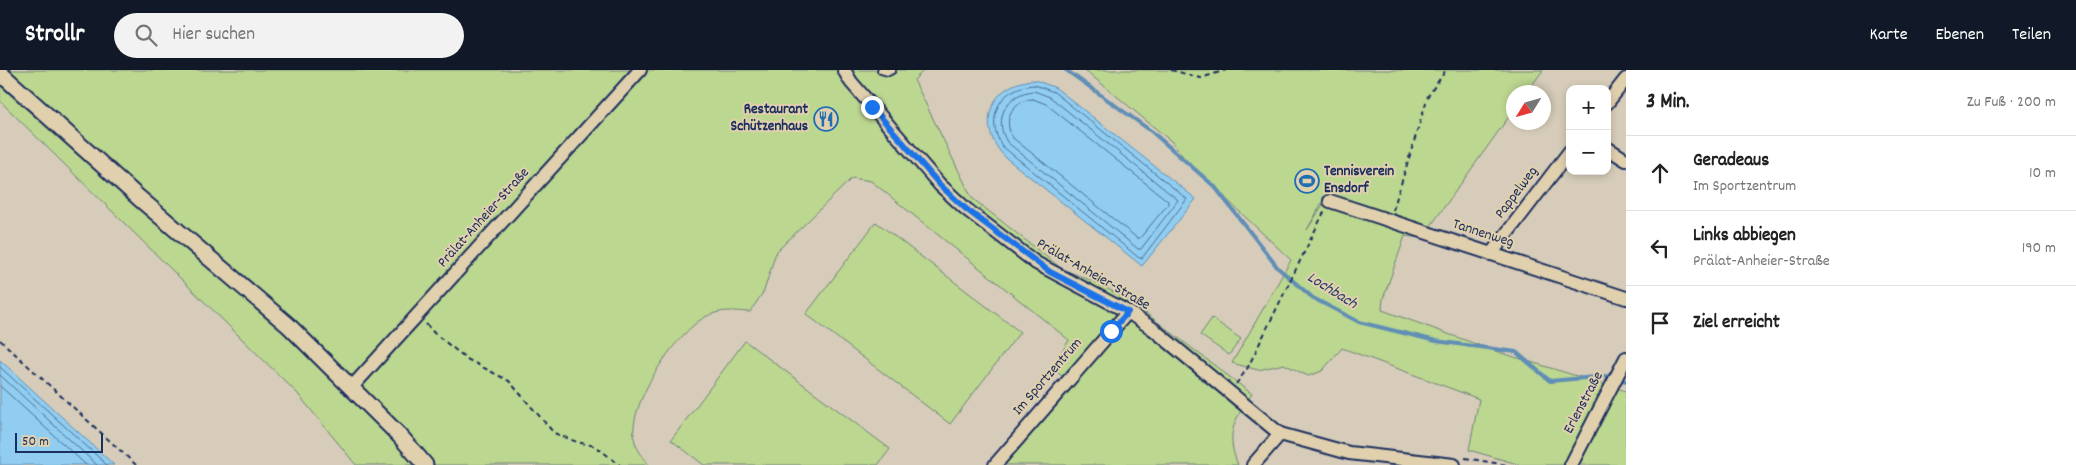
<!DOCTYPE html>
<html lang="de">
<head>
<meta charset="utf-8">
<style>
  :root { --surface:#fff; --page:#f2f2f2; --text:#222; --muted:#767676; --line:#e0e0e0; --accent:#111827 }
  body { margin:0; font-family:Dekko,sans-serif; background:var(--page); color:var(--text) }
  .controls { position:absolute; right:15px; top:15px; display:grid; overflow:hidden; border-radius:10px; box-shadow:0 2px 8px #0003 }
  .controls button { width:45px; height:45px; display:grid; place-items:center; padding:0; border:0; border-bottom:1px solid var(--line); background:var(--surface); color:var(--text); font:25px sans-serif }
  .compass { position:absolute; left:1506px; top:15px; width:45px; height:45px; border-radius:50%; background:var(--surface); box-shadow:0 2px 8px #0003; rotate:233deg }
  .scale { position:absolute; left:15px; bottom:12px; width:88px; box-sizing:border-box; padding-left:5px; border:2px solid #1b2f5e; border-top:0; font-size:14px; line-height:18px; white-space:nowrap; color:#1b2f5e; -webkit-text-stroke:4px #e1d0ad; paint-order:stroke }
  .stop { position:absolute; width:15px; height:15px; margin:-11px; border:4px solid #1a73e8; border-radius:50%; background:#fff }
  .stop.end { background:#1a73e8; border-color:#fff; box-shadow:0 1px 5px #0008 }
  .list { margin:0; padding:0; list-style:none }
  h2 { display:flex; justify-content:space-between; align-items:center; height:65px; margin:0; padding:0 20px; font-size:21px }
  h2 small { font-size:16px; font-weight:400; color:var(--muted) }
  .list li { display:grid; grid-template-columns:32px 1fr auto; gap:15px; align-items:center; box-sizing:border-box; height:75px; padding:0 20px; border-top:1px solid var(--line) }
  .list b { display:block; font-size:19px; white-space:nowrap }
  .list p { margin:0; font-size:16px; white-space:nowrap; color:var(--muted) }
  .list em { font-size:16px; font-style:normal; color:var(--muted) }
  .icon { flex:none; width:28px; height:28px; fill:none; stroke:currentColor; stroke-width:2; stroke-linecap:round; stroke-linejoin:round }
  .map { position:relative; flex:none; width:1626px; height:395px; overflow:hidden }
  header { display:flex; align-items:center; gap:30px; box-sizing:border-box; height:70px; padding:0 25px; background:var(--accent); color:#fff }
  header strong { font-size:24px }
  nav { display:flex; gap:28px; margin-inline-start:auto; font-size:18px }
  .search { width:350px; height:45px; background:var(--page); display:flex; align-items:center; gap:12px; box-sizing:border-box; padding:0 18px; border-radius:28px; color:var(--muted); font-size:19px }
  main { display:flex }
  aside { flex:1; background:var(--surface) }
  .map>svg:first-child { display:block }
  .green { fill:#bcd78f; stroke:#6c8376; fill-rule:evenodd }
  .water { fill:#90cdf0; stroke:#618eb6 }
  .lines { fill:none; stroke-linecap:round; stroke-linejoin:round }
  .shore { stroke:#4a6e98; stroke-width:1 }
  .stream { stroke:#618eb6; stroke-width:4 }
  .service-casing { stroke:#1b2f5e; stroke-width:10 }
  .minor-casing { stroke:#1b2f5e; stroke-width:16 }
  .tertiary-casing { stroke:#1b2f5e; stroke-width:19 }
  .path { stroke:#1b2f5e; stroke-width:2; stroke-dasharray:5 4; stroke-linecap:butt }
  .service { stroke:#e1d0ad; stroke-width:6 }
  .minor { stroke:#e1d0ad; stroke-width:12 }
  .tertiary { stroke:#e1d0ad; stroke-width:15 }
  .route { stroke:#1a73e8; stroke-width:6 }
  .labels { text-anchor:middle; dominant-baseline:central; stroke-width:4; stroke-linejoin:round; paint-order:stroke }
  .poi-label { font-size:15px; font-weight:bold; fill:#1b2f5e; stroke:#e1d0ad; text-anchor:end }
  .street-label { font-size:15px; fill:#1b2f5e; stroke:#e1d0ad }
  .water-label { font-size:16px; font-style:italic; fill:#273f6d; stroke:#e1d0ad }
</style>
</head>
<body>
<header>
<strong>Strollr</strong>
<div class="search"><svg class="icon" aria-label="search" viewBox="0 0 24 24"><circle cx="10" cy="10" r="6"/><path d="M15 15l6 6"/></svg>Hier suchen</div>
<nav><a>Karte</a><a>Ebenen</a><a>Teilen</a></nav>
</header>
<main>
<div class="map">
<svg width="1626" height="395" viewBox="0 0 1626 395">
  <rect width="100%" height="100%" fill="#d6ccb9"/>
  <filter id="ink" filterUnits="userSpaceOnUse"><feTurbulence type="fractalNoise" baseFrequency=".02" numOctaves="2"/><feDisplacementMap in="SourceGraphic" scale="10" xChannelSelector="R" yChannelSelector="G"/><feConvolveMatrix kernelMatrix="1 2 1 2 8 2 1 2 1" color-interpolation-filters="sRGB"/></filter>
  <g filter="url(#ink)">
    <!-- green -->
    <g class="green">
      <path d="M0 0H924L914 10 972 128 1062 199 1095 212 1130 231 1252 324C1234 350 1225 364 1238 395H1005L1074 316 1052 298 1069 270 871 111 852 108 776 182 764 221 750 242C734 241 720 239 705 247 675 264 625 337 635 372 637 380 645 389 649 395H356L297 323 0 31Z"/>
      <path d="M1085 0H1543L1527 22H1514L1513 41 1422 168 1405 166 1383 229 1382 240 1498 282 1626 321V395H1521L1469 380 1479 329 1342 278 1322 301 1308 306 1284 294 1258 300 1232 293 1291 190 1188 93 1172 72ZM1324 129 1396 144 1394 155 1324 133 1307 160Z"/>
      <path d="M876 152 1020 262 950 354 806 244Z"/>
      <path d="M1212 248 1241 269 1229 285 1200 265Z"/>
      <path d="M745 271 890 379 878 395H704L671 370Z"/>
    </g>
    <!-- water -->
    <g class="water">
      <path d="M1035 10 1056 18 1196 129 1142 196 1006 88C974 56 990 12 1035 10Z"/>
      <path d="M0 290 114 395H0Z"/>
    </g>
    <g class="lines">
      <!-- shore -->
      <g class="shore">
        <path d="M1035 15 1054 22 1187 129 1142 188H1139L1002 76C984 47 1000 16 1035 15Z"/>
        <path d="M1034 21 1050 27 1178 130 1141 179H1138L1007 72C993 49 1006 23 1034 21Z"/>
        <path d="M1033 29 1046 34 1168 131V134L1140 168H1137L1013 68C1002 50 1012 30 1033 29Z"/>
        <path d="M0 297 107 395"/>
        <path d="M0 305 97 395"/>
        <path d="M0 316 86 395"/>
      </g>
      <!-- stream -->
      <path class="stream" d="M1066 0 1151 61 1215 117 1278 198 1313 228 1359 252 1436 271 1516 282 1550 311 1607 306 1626 311"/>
      <!-- service casing -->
      <g class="service-casing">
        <path id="service" d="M881 0 888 2 892 0"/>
      </g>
      <!-- minor casing -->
      <g class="minor-casing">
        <g id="minor">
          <path d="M844 0 851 12 940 115 966 139 1036 193 1128 242 1153 259 1280 364 1349 383 1454 395"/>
          <path d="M1607 33 1626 9"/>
          <path d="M1607 78 1626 90"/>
          <path d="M1330 131 1626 228"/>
          <path d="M1491 184 1570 81"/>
          <path d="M351 318 640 0"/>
          <path d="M995 395 1128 242"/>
          <path d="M1253 395 1280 364"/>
          <path d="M1571 395 1626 288"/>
        </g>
      </g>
      <!-- tertiary casing -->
      <g class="tertiary-casing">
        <path id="tertiary" d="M0 3 139 128 288 255 400 366 425 395"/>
      </g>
      <!-- path -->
      <g class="path">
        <path d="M1171 0 1201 8 1226 0"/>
        <path d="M1393 140 1428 26 1446 0"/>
        <path d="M426 254 434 263 467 289 509 311 554 363 577 372 595 376 620 395"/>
        <path d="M0 270 136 395"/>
        <path d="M1236 314 1247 299 1325 140"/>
        <path d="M1465 388 1507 395"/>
      </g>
      <!-- service -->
      <use href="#service" class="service"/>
      <!-- minor -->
      <use href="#minor" class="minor"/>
      <!-- tertiary -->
      <use href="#tertiary" class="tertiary"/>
    </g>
  </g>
  <g class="lines" filter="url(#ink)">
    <!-- route -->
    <path class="route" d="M872 37 940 115 966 139 1050 202 1128 242 1111 261"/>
  </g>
  <!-- icons -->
  <defs>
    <g id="restaurant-ring" transform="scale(1.25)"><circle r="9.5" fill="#e1d0ad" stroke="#1f6fb2" stroke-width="1.5"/><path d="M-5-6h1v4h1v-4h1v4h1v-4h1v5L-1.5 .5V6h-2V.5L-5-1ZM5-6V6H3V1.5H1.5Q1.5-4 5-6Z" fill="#1f6fb2"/></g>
    <g id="stadium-ring" transform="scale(1.25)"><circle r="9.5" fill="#e1d0ad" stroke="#1f6fb2" stroke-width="1.5"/><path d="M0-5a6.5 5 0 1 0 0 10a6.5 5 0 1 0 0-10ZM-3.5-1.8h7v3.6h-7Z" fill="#1f6fb2"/></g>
  </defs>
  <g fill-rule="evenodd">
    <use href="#restaurant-ring" x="826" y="49"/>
    <use href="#stadium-ring" x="1307" y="111"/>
  </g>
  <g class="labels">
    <!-- poi labels -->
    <g class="poi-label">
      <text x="808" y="40">Restaurant<tspan x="808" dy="17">Schützenhaus</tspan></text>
      <text x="1324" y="102" text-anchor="start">Tennisverein<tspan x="1324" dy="17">Ensdorf</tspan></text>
    </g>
    <!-- street labels -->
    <g class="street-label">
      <text transform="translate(1517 123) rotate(-53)">Pappelweg</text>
      <text transform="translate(484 148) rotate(-48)">Prälat-Anheier-Straße</text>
      <text transform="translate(1483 164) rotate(18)">Tannenweg</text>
      <text transform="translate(1093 205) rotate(30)">Prälat-Anheier-Straße</text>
      <text transform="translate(1048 307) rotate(-49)">Im Sportzentrum</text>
      <text transform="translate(1584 333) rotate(-62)">Erlenstraße</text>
    </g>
    <!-- water labels -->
    <g class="water-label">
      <text transform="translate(1332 221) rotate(32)">Lochbach</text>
    </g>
  </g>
</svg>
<div class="controls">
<button>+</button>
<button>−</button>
</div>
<svg class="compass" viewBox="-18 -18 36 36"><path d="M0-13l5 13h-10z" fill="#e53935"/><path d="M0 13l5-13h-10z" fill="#767676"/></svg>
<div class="scale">50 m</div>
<div class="stop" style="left:1111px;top:261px"></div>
<div class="stop end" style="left:872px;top:37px"></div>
</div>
<aside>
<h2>3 Min.<small>Zu Fuß · 200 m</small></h2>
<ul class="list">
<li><svg class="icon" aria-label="ahead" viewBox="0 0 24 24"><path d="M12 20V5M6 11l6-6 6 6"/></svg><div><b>Geradeaus</b><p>Im Sportzentrum</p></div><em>10 m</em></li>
<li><svg class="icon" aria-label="left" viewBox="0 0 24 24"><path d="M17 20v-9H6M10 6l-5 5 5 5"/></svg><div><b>Links abbiegen</b><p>Prälat-Anheier-Straße</p></div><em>190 m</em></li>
<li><svg class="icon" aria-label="arrive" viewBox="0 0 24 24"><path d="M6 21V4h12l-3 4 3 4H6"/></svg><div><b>Ziel erreicht</b></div></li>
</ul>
</aside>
</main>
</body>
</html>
